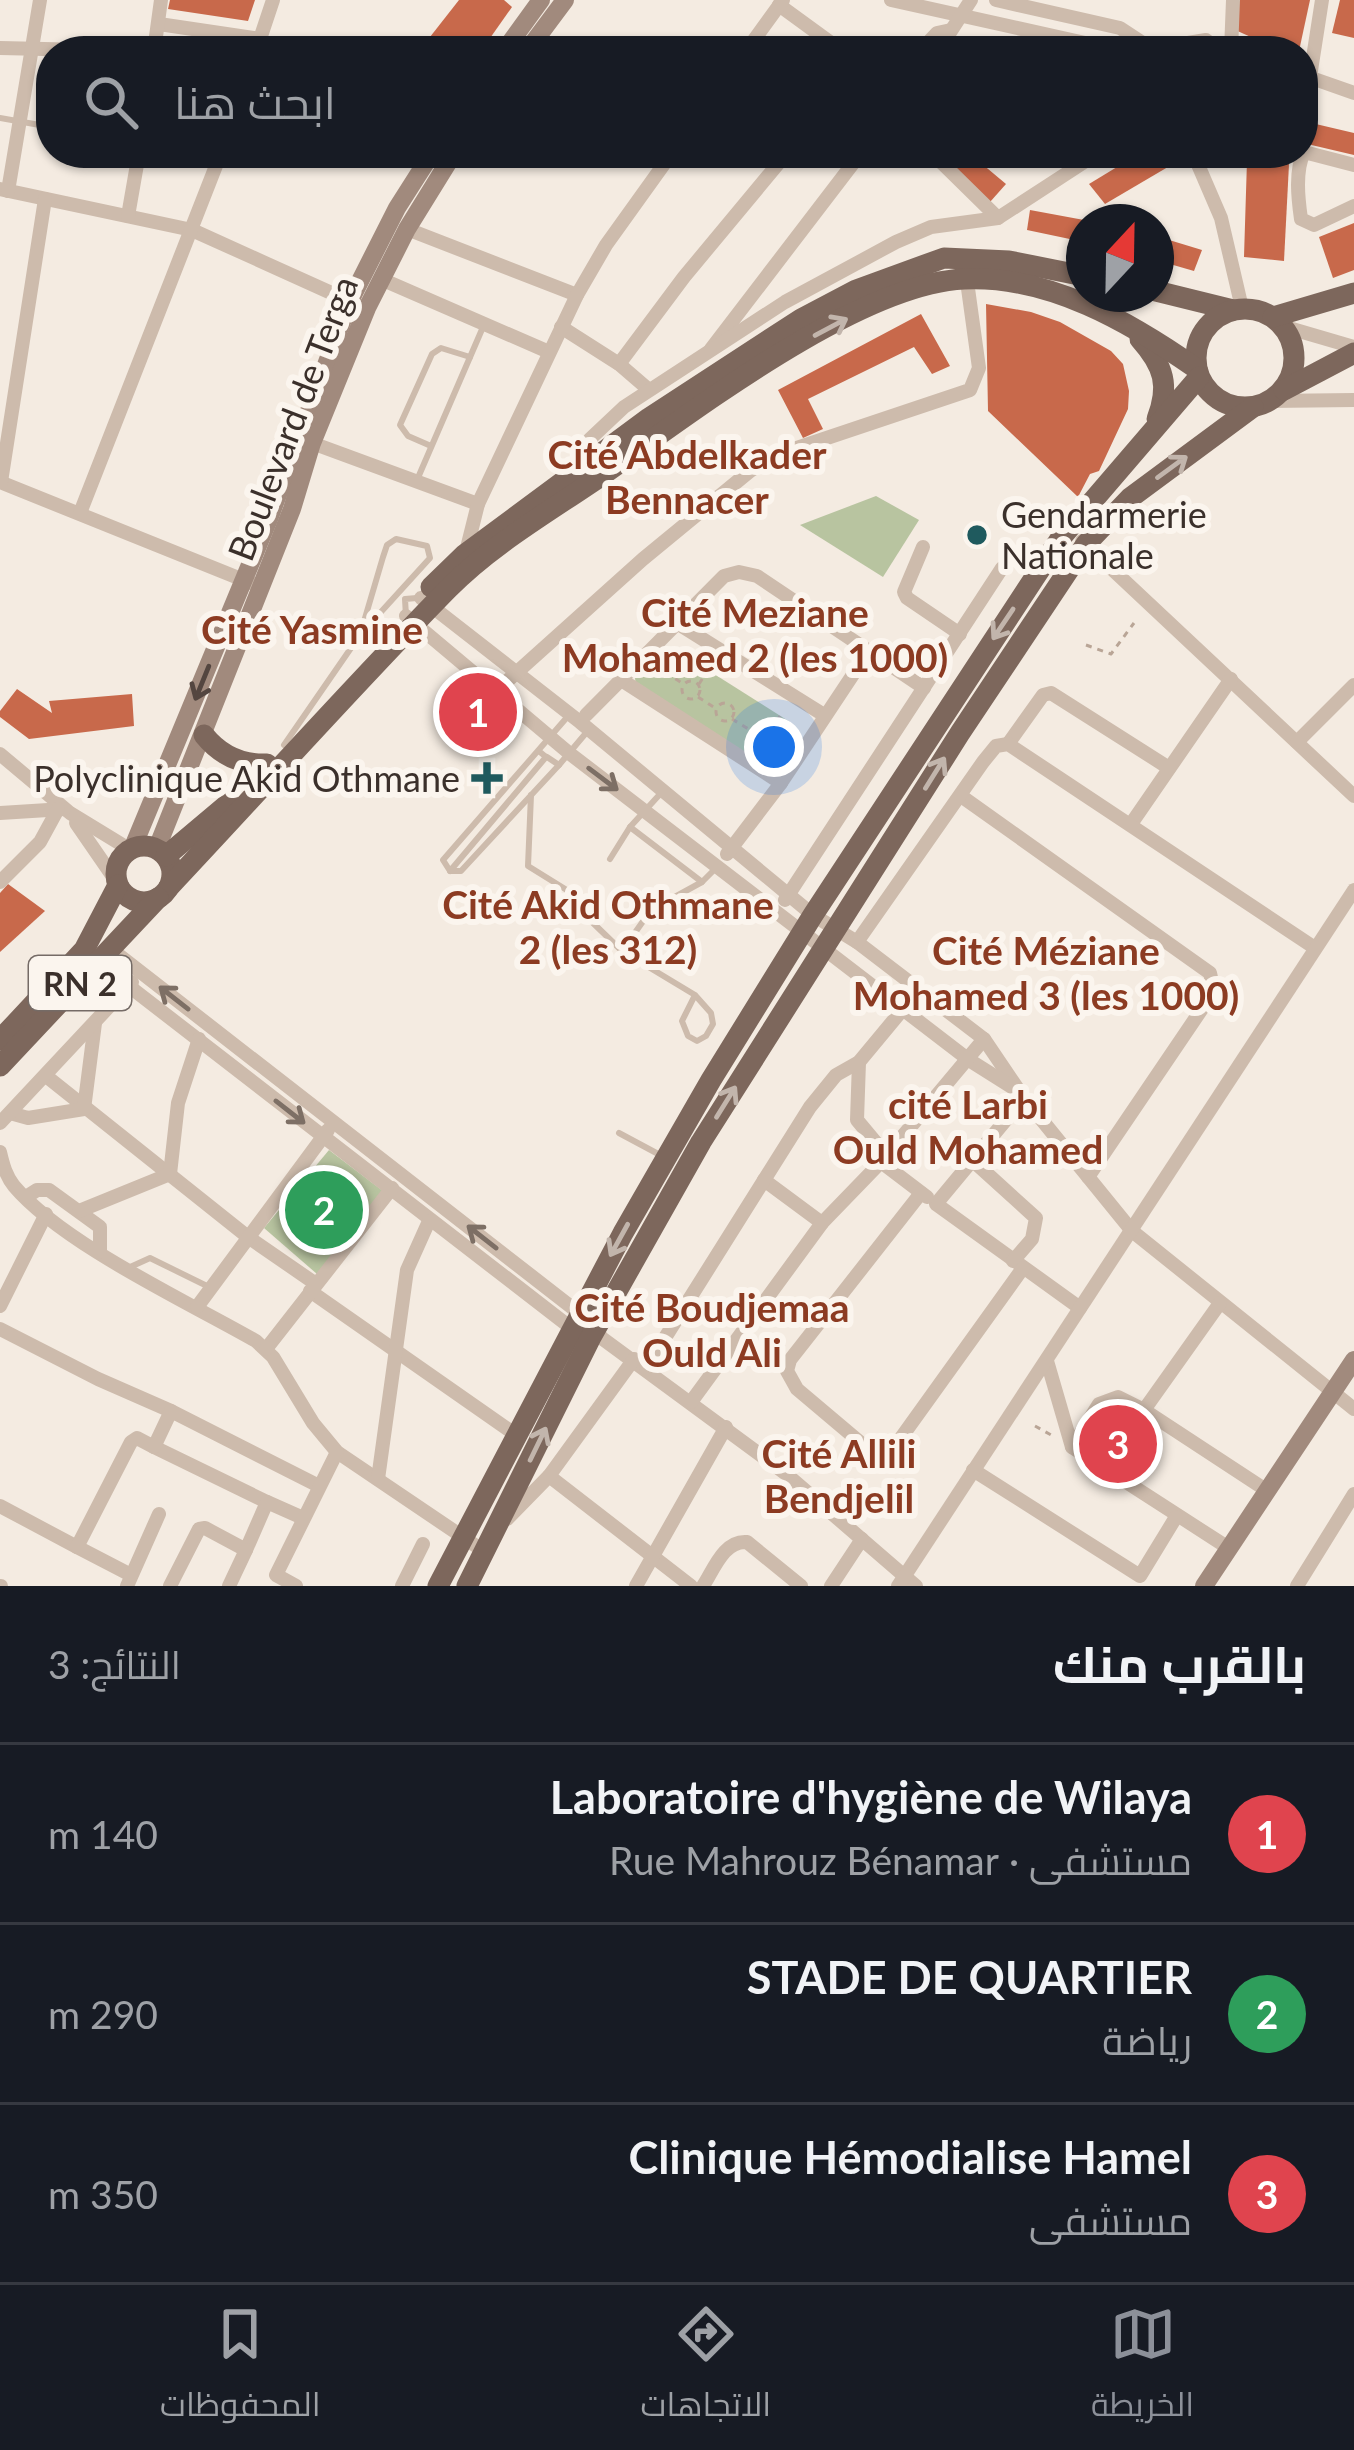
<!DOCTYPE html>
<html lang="ar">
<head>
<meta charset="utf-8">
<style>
  :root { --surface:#171b24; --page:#242831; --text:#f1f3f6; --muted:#9ea1a6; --line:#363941; --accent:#8c9099 }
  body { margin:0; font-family:Lato,Cairo,sans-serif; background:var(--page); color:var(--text); direction:rtl }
  .compass { position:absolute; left:1066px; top:204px; width:108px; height:108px; border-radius:50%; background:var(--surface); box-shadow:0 3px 9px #0004; rotate:22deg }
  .you { position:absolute; left:774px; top:747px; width:42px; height:42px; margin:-30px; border:9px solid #fff; border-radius:50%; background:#1a73e8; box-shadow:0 0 0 18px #1a73e833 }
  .badge { display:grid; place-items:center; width:78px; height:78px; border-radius:50%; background:var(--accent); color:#fff; font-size:39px; font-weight:700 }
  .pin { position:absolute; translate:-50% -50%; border:6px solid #fff; box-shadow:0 3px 12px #0006 }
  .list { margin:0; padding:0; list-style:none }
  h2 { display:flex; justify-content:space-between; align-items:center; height:156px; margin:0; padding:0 48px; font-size:51px }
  h2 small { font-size:39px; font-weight:400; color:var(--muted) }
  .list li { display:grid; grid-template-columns:78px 1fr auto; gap:36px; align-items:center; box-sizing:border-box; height:180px; padding:0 48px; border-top:3px solid var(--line) }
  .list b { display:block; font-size:45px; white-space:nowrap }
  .list p { margin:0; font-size:39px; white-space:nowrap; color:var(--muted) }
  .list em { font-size:39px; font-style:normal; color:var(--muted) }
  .icon { flex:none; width:66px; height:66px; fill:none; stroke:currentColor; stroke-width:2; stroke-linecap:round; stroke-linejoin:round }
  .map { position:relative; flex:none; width:1354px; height:1586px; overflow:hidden; direction:ltr }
  .search { position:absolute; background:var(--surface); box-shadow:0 3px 9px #0004; left:36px; right:36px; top:36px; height:132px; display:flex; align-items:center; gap:30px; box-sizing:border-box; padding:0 42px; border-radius:48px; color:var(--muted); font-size:45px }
  .sheet { height:696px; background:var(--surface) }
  nav { display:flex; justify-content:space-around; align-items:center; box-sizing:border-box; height:168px; border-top:3px solid var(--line); background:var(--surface); font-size:33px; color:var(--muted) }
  nav a { display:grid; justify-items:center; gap:6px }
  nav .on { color:var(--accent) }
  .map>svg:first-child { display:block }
  .green { fill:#b8c4a0 }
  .building { fill:#c8694b }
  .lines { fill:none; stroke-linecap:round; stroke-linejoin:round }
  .path { stroke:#b9a596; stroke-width:3; stroke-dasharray:6 6; stroke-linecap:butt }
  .lane { stroke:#cdbbac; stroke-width:6 }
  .street { stroke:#cdbbac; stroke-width:14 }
  .secondary { stroke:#a18a7d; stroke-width:18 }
  .primary { stroke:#7d675c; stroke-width:21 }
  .oneway { stroke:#c2b5ac }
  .oneway2 { stroke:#544640 }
  .oneway3 { stroke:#7d6f65 }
  .poi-dot { fill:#1f5a5e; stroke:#fbf5ee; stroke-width:4.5 }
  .labels { text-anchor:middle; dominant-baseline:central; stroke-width:12; stroke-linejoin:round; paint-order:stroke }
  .shield { fill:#fbf5ee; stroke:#756b66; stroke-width:3 }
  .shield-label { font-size:33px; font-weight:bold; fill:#3b302b }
  .street-label { font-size:36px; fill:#3b302b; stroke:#fbf5ee }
  .poi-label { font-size:36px; fill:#3b302b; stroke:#fbf5ee; text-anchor:start }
  .neighbourhood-label { font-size:39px; font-weight:bold; fill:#8c3b22; stroke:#fbf5ee }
</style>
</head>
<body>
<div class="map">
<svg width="1354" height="1586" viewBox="0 0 1354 1586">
  <rect width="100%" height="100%" fill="#f4ebe1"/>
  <!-- green -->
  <g class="green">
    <path d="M876 496 919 520 883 577 800 525Z"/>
    <path d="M664 647 673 648 790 722 797 731 776 769 767 771 636 686 635 678Z"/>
    <path d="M329 1150 383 1191 317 1274 264 1228Z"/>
  </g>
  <!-- building -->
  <g class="building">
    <path d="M170 0H255L248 21 168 9Z"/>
    <path d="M459 0H504L512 7 481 51H419Z"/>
    <path d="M1238 0H1310L1299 51H1282L1233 29Z"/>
    <path d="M1340 0H1354V38L1332 33Z"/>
    <path d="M1303 121 1354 133V155L1303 143Z"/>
    <path d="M936 153H969L1006 184 990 202Z"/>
    <path d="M1140 153H1165L1173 164 1105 204 1089 184Z"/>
    <path d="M1247 160 1289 164 1284 261 1244 257Z"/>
    <path d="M1030 210 1084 220V242L1027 230Z"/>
    <path d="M1354 223V270L1333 278 1319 237Z"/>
    <path d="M1156 236 1202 250 1194 271 1156 260Z"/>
    <path d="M986 304 1031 312 1060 322 1111 351 1123 364 1129 391 1128 409 1099 471 1090 474 1078 497 988 411Z"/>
    <path d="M921 314 950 366 932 374 914 347 808 399 823 429 803 438 778 390Z"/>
    <path d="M17 689 52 713 49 701 132 694 134 726 29 739 0 717V711Z"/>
    <path d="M8 884 45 911 0 952V893Z"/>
  </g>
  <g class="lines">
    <!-- path -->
    <g class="path">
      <path d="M1086 645 1111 654 1134 623"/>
      <path d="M655 666 682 683"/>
      <circle cx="691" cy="690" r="9"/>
      <path d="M699 684 708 670"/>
      <path d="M698 697 715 708"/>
      <circle cx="725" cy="712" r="9"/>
      <path d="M732 719 755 733"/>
      <circle cx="765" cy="737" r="9"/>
      <path d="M772 729 780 716"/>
      <path d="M1035 1426 1053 1436"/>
    </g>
    <!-- lane -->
    <g class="lane">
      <path d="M0 118 51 127"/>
      <path d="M431 446 408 436 400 425 432 354 441 348 470 357"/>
      <path d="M417 480 483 327"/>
      <path d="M396 539 427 546 430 558 360 635 383 557 387 545Z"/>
      <path d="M406 616 405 599 417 598"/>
      <path d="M284 745 360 635"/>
      <path d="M540 752 546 757 450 871 443 860 569 715"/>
      <path d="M559 765 586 733"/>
      <path d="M531 795 528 866 578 897 592 922 622 951 695 995 711 1013 713 1024 706 1036 697 1041 688 1036 682 1021 695 995"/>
      <path d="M630 827 702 882"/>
      <path d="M610 859 630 827 661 793"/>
      <path d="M450 871H461L559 765 547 757"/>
      <path d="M622 951 651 910 702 882 716 868"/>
      <path d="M619 1133 662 1156"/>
      <path d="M128 1268 150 1258 207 1286"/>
    </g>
    <!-- street -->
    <g class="street">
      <path d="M891 0 1121 51"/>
      <path d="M996 0 1120 28 1152 49 1206 40 1218 49"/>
      <path d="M779 5 842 51"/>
      <path d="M159 24 260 39"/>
      <path d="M0 48 132 51"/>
      <path d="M154 51 161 0"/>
      <path d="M256 51 273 0"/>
      <path d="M746 51 783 0"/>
      <path d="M920 51 937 33 951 30"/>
      <path d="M938 51 971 0"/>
      <path d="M963 51H976"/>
      <path d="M1231 51 1233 0"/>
      <path d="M1303 75 1354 93"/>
      <path d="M1310 77 1322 0"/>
      <path d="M927 153 942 163 998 218"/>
      <path d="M1193 153 1221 218 1242 308"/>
      <path d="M1354 165 1304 152C1295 171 1298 198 1301 219L1314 225 1354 206"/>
      <path d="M0 189 192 230 358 305"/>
      <path d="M8 191 40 0"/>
      <path d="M128 216 139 153"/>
      <path d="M407 229 577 295"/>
      <path d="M381 279 549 352"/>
      <path d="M1282 326 1354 347"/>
      <path d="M561 327 619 364 648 389"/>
      <path d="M711 349 861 153"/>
      <path d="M619 364 684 277 787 153"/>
      <path d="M1270 401 1354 400"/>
      <path d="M312 443 478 504"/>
      <path d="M580 469 590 439 624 407 785 302 896 242 931 227 998 218 1098 153"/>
      <path d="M0 482 251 583"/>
      <path d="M1 482 45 199"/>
      <path d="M80 513 221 153"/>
      <path d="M1082 541 1354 796"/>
      <path d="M923 547 904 592 907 598 960 634"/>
      <path d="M465 556 478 504 577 295 606 245 672 153"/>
      <path d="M421 598 580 722 813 915 857 942 984 1039 1024 1098 1132 1231 1354 1409"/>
      <path d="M406 616 569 753 969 1060 1015 1089"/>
      <path d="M677 623 824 715"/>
      <path d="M623 681 781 783"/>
      <path d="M496 691 643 559 750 471 776 455 970 390 979 368 966 274"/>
      <path d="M586 715 724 576 739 572 757 576 924 688"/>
      <path d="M1297 742 1354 685"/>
      <path d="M1008 744 1043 695 1051 693 1169 768"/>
      <path d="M0 754 70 813 129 849"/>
      <path d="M961 796 1210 973 1214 991 1088 1177"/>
      <path d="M0 813 64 809"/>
      <path d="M76 823 116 881"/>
      <path d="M1131 824 1231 679"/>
      <path d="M727 854 781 783 868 652"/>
      <path d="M0 882 40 842 58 809"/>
      <path d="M785 900 1002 568"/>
      <path d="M857 942 983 762 996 746 1008 744 1315 948"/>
      <path d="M111 949 579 1313 603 1339 785 1473 916 1586"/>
      <path d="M99 963 575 1331"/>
      <path d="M859 1062 857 1120 887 1156"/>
      <path d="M46 1076 248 1237 316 1284"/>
      <path d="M1024 1098 936 1204 1080 1308"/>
      <path d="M10 1113 28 1118 84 1109 95 1023"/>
      <path d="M0 1123 132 982"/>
      <path d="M0 1152C3 1165 6 1176 14 1186 63 1244 188 1302 256 1341L273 1357 313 1423 337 1452 485 1552"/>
      <path d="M971 1159 1036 1218 1032 1239 1013 1261"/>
      <path d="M764 1180 822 1223"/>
      <path d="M921 1193 790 1360 787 1371 797 1389 874 1454 893 1449 1023 1268"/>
      <path d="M26 1197 37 1190H49L100 1227V1252"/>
      <path d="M927 1197 881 1162 984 1039"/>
      <path d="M79 1211 170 1174 178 1103 199 1039"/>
      <path d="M310 1291 516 1435"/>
      <path d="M1220 1303 1144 1410 1266 1490"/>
      <path d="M0 1306 46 1214"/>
      <path d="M197 1307 328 1130"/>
      <path d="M0 1329 98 1379 171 1411"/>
      <path d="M266 1349 392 1188"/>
      <path d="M1047 1361 1072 1447 1227 1547"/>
      <path d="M646 1368 810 1107 836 1075 859 1062 903 1009"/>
      <path d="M691 1402 822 1223 881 1162"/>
      <path d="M154 1447 267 1502 246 1550 205 1528 199 1529 170 1586"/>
      <path d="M1072 1447 1099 1404 1118 1397 1144 1410"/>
      <path d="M973 1470 1140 1576 1176 1517"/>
      <path d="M549 1476 691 1586"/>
      <path d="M378 1479 407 1270 429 1221"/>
      <path d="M267 1502 303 1518"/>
      <path d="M0 1506 77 1547"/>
      <path d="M507 1519 549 1476 634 1359"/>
      <path d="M131 1575 77 1547 131 1442 137 1438 154 1447 171 1411 319 1486"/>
      <path d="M0 1586H1"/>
      <path d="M127 1586 159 1514"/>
      <path d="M229 1586 246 1550"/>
      <path d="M296 1586 276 1575 337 1452"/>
      <path d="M402 1586 423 1544"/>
      <path d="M636 1586 726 1427"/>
      <path d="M703 1586C714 1569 724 1540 747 1542L801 1586"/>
      <path d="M831 1586 862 1539"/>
      <path d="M898 1586 1354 890"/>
      <path d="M1297 1586 1354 1494"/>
    </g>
    <!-- secondary -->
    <g class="secondary">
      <path d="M504 51 541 0"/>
      <path d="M527 51 565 0"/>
      <path d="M133 847 269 519 349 303 397 208 432 153"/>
      <path d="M157 848 292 509 312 443 367 308 407 229 454 153"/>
      <path d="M1204 1586 1354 1360"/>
    </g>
    <!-- primary -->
    <g class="primary">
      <path d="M1156 291 1233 310"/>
      <circle cx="1245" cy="358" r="49"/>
      <path d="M1273 317 1354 293"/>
      <path d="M1140 339C1164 366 1170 386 1157 419"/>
      <path d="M1284 390 1354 353"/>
      <path d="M431 587 464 555 649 418 801 319 856 290 944 258 1009 261 1084 276"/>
      <path d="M204 735C220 755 241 765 267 764"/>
      <circle cx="144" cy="874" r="28"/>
      <path d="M166 856 229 803"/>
      <path d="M169 887C262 788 353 686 448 589 491 545 550 511 601 476 690 414 857 284 964 279 1049 275 1130 322 1197 369"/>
      <path d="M0 1040 84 950 118 885"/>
      <path d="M0 1066 158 898"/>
      <path d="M438 1586 623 1233 711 1080 813 915 1060 539 1199 377"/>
      <path d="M467 1586 591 1337 701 1142 960 733 1086 544 1130 498 1253 407"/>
    </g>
  </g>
  <!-- one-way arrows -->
  <defs><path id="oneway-shaft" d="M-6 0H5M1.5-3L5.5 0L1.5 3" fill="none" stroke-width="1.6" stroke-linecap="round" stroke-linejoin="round" transform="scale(3)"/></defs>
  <g class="oneway">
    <use href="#oneway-shaft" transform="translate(831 327) rotate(-28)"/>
    <use href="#oneway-shaft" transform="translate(1172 467) rotate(-36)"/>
    <use href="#oneway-shaft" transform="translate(1003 624) rotate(124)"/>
    <use href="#oneway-shaft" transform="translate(935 773) rotate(-58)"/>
    <use href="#oneway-shaft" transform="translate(726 1102) rotate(-58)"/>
    <use href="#oneway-shaft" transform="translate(619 1240) rotate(119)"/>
    <use href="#oneway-shaft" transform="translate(538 1444) rotate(-64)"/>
  </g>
  <use class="oneway2" href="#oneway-shaft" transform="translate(202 683) rotate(112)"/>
  <g class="oneway3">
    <use href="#oneway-shaft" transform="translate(603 779) rotate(37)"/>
    <use href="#oneway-shaft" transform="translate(174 998) rotate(-142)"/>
    <use href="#oneway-shaft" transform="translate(290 1112) rotate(38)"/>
    <use href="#oneway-shaft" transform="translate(482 1237) rotate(-142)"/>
  </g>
  <!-- markers -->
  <g class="poi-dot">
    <circle cx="977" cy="535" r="12"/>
    <path d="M481 760h12v12h12v12h-12v12h-12v-12h-12v-12h12z"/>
  </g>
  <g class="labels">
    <!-- shield labels -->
    <rect class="shield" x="29" y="956" width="102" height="54" rx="9"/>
    <g class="shield-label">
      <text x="80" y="983">RN 2</text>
    </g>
    <!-- street labels -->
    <g class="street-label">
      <text transform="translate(292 418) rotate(-69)">Boulevard de Terga</text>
    </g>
    <!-- poi labels -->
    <g class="poi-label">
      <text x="1001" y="514">Gendarmerie<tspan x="1001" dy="41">Nationale</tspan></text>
      <text x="460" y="778" text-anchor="end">Polyclinique Akid Othmane</text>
    </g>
    <!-- neighbourhood labels -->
    <g class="neighbourhood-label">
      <text x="687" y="454">Cité Abdelkader<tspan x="687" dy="45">Bennacer</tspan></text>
      <text x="755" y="612">Cité Meziane<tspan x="755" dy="45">Mohamed 2 (les 1000)</tspan></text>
      <text x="312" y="629">Cité Yasmine</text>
      <text x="608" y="904">Cité Akid Othmane<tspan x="608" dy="45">2 (les 312)</tspan></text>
      <text x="1046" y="950">Cité Méziane<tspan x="1046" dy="45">Mohamed 3 (les 1000)</tspan></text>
      <text x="968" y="1104">cité Larbi<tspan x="968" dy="45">Ould Mohamed</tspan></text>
      <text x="712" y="1307">Cité Boudjemaa<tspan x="712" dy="45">Ould Ali</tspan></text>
      <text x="839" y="1453">Cité Allili<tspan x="839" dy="45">Bendjelil</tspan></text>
    </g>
  </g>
</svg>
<svg class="compass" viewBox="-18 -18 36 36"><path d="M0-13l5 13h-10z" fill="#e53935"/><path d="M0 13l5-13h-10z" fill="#9ea1a6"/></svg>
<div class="you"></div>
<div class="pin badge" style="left:478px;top:712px;background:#e0444e">1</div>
<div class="pin badge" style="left:324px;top:1210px;background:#2e9e5b">2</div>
<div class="pin badge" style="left:1118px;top:1444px;background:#e0444e">3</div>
<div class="search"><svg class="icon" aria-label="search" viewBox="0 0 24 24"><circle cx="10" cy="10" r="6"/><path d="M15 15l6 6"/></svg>ابحث هنا</div>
</div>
<section class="sheet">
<h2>بالقرب منك<small>النتائج: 3</small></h2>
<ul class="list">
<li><span class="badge" style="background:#e0444e">1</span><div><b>Laboratoire d'hygiène de Wilaya</b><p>مستشفى · Rue Mahrouz Bénamar</p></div><em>140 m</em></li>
<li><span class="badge" style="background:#2e9e5b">2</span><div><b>STADE DE QUARTIER</b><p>رياضة</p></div><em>290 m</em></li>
<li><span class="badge" style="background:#e0444e">3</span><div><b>Clinique Hémodialise Hamel</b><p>مستشفى</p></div><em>350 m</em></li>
</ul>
</section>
<nav>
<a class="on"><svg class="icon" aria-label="map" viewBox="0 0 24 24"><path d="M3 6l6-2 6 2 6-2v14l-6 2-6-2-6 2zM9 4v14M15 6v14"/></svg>الخريطة</a>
<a><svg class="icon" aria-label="directions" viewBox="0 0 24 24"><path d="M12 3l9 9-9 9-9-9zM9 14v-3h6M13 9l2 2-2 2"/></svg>الاتجاهات</a>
<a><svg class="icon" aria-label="saved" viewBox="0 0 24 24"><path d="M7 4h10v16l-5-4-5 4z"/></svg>المحفوظات</a>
</nav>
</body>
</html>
